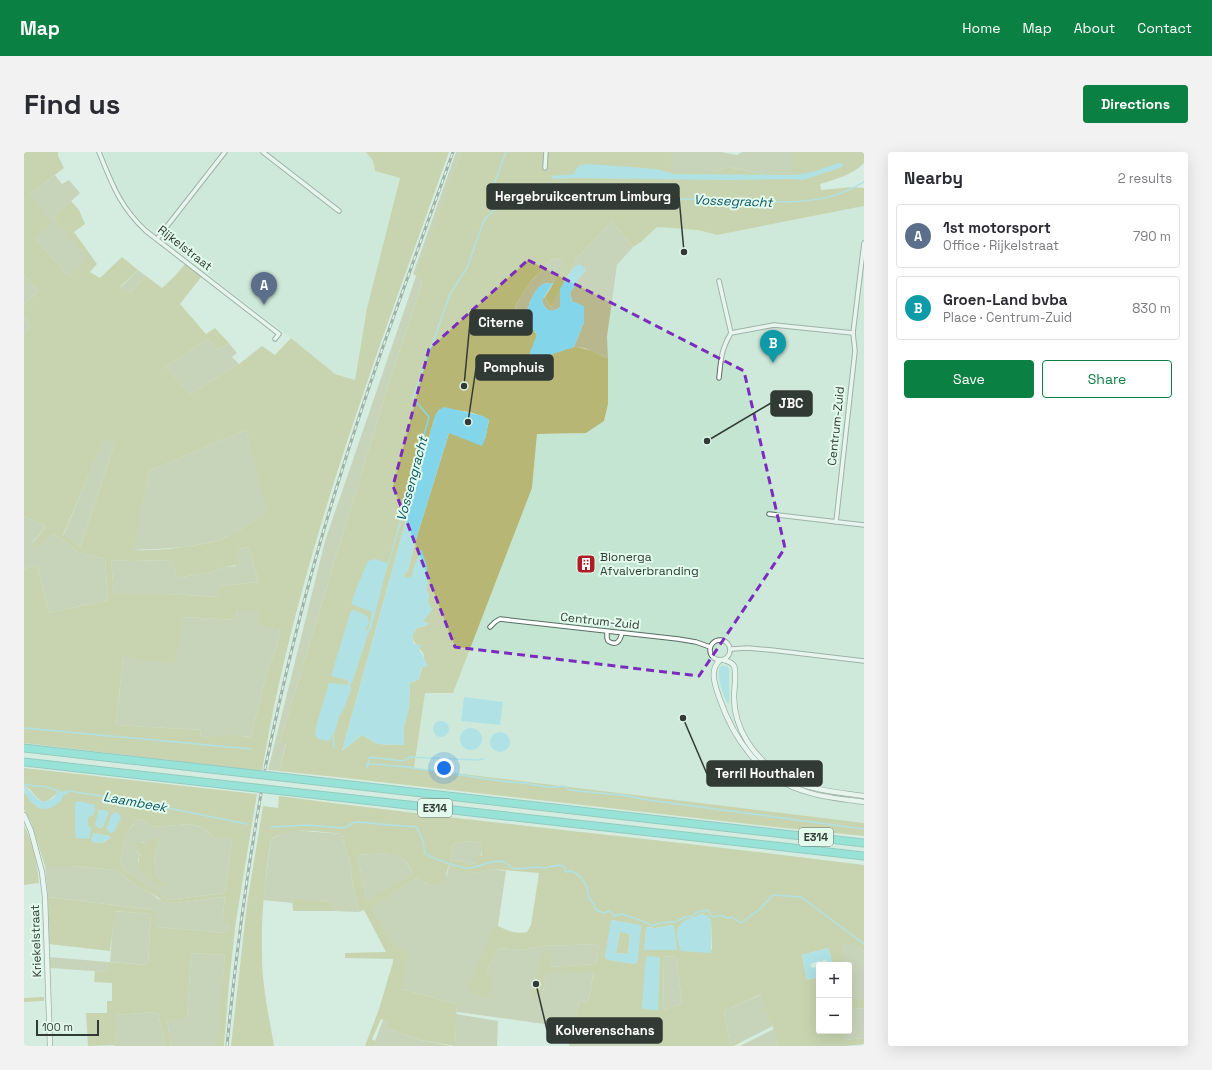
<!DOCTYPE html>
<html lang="en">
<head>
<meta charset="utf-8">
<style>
  :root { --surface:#fff; --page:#f2f2f3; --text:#2b2b33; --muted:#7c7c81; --line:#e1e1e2; --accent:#0b8043 }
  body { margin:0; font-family:"Space Grotesk",sans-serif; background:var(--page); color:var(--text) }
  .controls { position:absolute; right:12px; bottom:12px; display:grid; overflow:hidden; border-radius:4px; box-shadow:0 4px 16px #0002 }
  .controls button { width:36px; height:36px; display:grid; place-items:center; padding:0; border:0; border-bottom:1px solid var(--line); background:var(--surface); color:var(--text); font:20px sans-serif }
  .scale { position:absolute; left:12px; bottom:10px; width:63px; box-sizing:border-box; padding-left:4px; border:2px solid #313a35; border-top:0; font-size:11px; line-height:14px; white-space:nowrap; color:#313a35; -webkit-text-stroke:3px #e3fbed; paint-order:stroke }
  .you { position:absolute; left:420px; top:616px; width:14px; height:14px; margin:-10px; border:3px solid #fff; border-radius:50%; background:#1a73e8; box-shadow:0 0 0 6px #1a73e833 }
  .badge { display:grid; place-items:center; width:26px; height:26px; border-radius:50%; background:var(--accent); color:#fff; font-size:13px; font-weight:700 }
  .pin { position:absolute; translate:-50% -33px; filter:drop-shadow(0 1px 2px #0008) }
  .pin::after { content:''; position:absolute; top:21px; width:14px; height:12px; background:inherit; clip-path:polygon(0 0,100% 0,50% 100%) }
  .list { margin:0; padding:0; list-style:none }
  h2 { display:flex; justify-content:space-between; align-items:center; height:52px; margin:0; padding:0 16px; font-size:17px }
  h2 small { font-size:13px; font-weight:400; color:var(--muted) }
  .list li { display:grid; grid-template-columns:26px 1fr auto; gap:12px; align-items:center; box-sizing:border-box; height:64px; margin:0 8px 8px; padding:0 8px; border:1px solid var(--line); border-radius:4px }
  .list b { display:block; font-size:15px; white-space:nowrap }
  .list p { margin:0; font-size:13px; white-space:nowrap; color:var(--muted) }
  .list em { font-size:13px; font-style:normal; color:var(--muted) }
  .actions { display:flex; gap:8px; padding:12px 16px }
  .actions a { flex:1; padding:9px 0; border:1px solid var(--accent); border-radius:4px; text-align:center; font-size:14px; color:var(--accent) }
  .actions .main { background:var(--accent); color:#fff }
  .map { position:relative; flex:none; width:840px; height:894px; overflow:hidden; border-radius:4px }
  header { display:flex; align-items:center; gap:24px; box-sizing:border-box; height:56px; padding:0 20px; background:var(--accent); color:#fff }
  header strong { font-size:19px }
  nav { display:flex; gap:22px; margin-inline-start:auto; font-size:14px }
  .intro { display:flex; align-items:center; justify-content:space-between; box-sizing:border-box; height:96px; padding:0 24px }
  h1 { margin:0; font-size:28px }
  .button { padding:10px 18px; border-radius:4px; background:var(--accent); color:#fff; font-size:14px; font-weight:700 }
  main { display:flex; gap:24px; padding:0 24px }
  aside { flex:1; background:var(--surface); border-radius:4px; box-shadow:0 4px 16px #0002 }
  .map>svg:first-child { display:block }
  .built { fill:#c5e5d3 }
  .green { fill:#b8b78d; fill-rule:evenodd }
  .forest { fill:#b8b675; fill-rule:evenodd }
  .water { fill:#83d5ea; fill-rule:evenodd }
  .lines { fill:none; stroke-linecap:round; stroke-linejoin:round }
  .stream { stroke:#83d5ea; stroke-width:1.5 }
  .minor-casing { stroke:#586d61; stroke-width:5.5 }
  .tertiary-casing { stroke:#586d61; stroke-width:6 }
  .motorway-casing { stroke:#44a098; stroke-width:9 }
  .minor { stroke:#fff; stroke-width:3.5 }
  .tertiary { stroke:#fff; stroke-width:4.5 }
  .motorway { stroke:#4ed7cd; stroke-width:7 }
  .rail-casing { stroke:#5d6a63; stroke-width:3 }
  .rail { stroke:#e3fbed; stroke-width:1.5; stroke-dasharray:4.5; stroke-linecap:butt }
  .marked { fill:none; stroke:#7b2cbf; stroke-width:3; stroke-dasharray:8 5; stroke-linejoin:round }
  .labels { text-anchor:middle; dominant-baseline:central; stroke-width:4; stroke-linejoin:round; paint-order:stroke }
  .shield { fill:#e3fbed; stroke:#66746c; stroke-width:1 }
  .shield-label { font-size:11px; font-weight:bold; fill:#313a35 }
  .street-label { font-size:12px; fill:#313a35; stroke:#e3fbed }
  .poi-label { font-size:12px; fill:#313a35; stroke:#e3fbed; text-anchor:start }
  .water-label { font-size:13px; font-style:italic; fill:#0a5362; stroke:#e3fbed }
  .leader { fill:none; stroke:#313a35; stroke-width:1.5 }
  .callout-dot { fill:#313a35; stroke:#e3fbed; stroke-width:1.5 }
  .callout { fill:#313a35; stroke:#313a35; stroke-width:1.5 }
  .callout-label { font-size:13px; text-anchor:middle; font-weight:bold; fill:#fff }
</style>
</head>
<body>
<header>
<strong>Map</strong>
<nav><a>Home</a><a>Map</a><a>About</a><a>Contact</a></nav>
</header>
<div class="intro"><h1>Find us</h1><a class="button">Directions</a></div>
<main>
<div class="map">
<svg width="840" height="894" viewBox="0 0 840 894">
  <rect width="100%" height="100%" fill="#d6ede0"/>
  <!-- built -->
  <g class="built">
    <path d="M79 0H342L349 9 351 19 376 26 343 156 331 228 311 222 267 186 132 82 115 67 99 48 93 36Z"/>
    <path d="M840 54V671L390 617 401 541H429L508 336 513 282 562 281 580 269 584 252 583 185 593 113 609 95 617 90 633 75 674 78 693 83Z"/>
  </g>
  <!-- green -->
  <g class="green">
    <path d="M432 0H437L425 35 399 129 363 237 256 589 262 591 255 619 244 618 301 389 392 124 389 122Z"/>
    <path d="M647 0H697L713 3 718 0H769L770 22H739L704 15 689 20H646Z"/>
    <path d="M31 23 38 32 45 28 56 41 29 66 65 105 45 125 11 86 6 42Z"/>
    <path d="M588 69 609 95 593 113 583 185 584 206 560 196 550 195 560 170 548 149 546 141 558 121 562 119 545 122 541 128 553 106Z"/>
    <path d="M529 106 542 109 529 131C527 131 522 131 520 132 508 137 502 162 499 173L502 176 497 175 491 154 508 128Z"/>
    <path d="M114 118 122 124 106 141 96 136Z"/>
    <path d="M0 123 14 139 0 153Z"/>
    <path d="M526 137 521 146 527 155 536 137V155L531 158H524L520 154 518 148Z"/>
    <path d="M0 165 7 173 0 183Z"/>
    <path d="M184 187 194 198 205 191 213 201 208 205 215 212 166 242 142 215Z"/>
    <path d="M222 278 244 360C230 369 207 385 192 389 165 396 136 397 108 398L125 319Z"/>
    <path d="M80 286 91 291 56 395 39 384Z"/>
    <path d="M0 364 22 374 8 391 28 382 38 387 54 400 81 407 84 448 25 461 13 413 0 417Z"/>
    <path d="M225 395 235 430 197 434 194 445 144 442H96L90 443 87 408 106 409 151 408 152 426 188 420 201 415 212 414 215 397Z"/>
    <path d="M213 458H236L256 477 251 500 243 520 227 585C210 583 192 588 176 585L177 578 92 573 99 505 159 465 212 468Z"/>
    <path d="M116 667 128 675 165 672 180 676 188 684 193 686H208L201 741 144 748 101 719 96 711 102 680 110 672V668ZM135 688 130 711V719L140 733 116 718 114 708 116 701 112 699 118 690 121 691Z"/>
    <path d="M269 679H280L318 682 323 704H325L329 735 335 760 309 759V750L268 748V751L239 748 247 687 262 680Z"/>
    <path d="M446 689 456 691C459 700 457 704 452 712L426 708 429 692 436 690Z"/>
    <path d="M346 702C370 702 376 698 389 721L343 750 333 703Z"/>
    <path d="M425 712 431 717 453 721 467 717 482 719 474 774 469 777 462 820 475 796 500 798 516 794 575 792 572 812 526 815 507 844H518L523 821 570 819 564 849 555 850 551 875H543L433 860V852L377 837 373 794 367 789 346 757 392 726 403 732 423 723Z"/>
    <path d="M21 714H49L92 718 112 734 126 740 134 747 150 751 201 745 198 771H204L203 781 131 775V758L24 745Z"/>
    <path d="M90 759 127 762 124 813 86 810Z"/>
    <path d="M823 792H830L840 800V847H825V813H819V796Z"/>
    <path d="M167 801 201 803 193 894H147L143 868 163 865Z"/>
    <path d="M652 804 658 852 639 858 640 805Z"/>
    <path d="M26 805 84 810 83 820 26 816Z"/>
    <path d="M738 842 746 871H748L749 874 719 889 718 887 706 892 700 859Z"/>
    <path d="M840 856V886L819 888 820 879H825V857Z"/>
    <path d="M134 860 141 894H89L92 892 89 863Z"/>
    <path d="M432 862 474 869 473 894H431Z"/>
    <path d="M359 868 363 870 361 876 397 888 427 894H350L352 890 351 889Z"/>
    <path d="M750 877 754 894H716Z"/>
    <path d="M545 879 550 880C573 879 612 877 629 894H545Z"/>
  </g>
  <!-- forest -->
  <g class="forest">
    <path d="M0 0H34V4L40 16 6 42 28 71 11 86 45 125 64 105 29 66 47 49 55 58 61 72 50 80 73 112 66 120 76 126 98 105 114 118 96 135 106 141 122 124 138 136 150 125 161 112 178 124 156 152 182 182 191 176 205 191 194 198 184 187 142 215 166 242 215 212 238 194 251 203 267 186 311 222 331 228 343 156 376 26 351 19 349 9 342 0H425C353 203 274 405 238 619L0 591V417L13 413 25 461 84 448 81 407 54 400 38 387 28 382 12 396 8 392 22 374 0 364V183L7 173 0 165V153L14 139 0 123ZM222 278 243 360C230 369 207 385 192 389 168 395 134 399 109 398L125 319ZM80 287 91 291 56 395 39 383ZM225 395 235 430 197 434 193 445 144 442H90L87 408 106 409 150 408 152 426 188 420 201 415 213 413 215 397ZM213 458H235L234 473 256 477 251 500 243 520 227 585 201 583 182 586 176 584 177 578 92 573 99 505 151 511 159 465 212 468Z"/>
    <path d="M437 0H647V20H689L704 15 739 22H769V0H840V11C830 22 810 28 796 32L797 38 828 35 840 36V54L693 83 674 78 633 75 617 90 609 95 588 69 553 106 527 155 521 146 541 109 529 106 508 128 491 154 497 175 508 176 513 183 506 214C519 207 536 196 550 195 561 195 574 202 584 206V252L580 269 562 281 513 282 508 336 429 541H401L390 616 840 671V684L760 676 321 626 255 619 262 592 256 589 363 237 399 129 392 124ZM416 257C432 258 452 259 465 268L461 287 425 281 389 397 384 418 380 424 382 426 388 425 390 415 404 427 402 438 405 444 399 470 404 471 401 474 392 476 388 485C391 493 395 495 399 501 402 508 396 520 395 527L386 531 385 555 380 574V593L354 592 338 583 318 599 409 271 412 262Z"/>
    <path d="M0 616 233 642 212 769 205 831 200 894H192L201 803 167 801 163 866 143 868 147 894H141L134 860 90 863 92 893 64 894 62 861H83V849H88V831L70 830 71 819 83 820 84 810 124 813 127 762 91 759 86 799 25 792 24 745 131 758V775L203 781 204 771H198L201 745 150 751 140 750 126 740 112 734 92 718 49 714H21L7 670 0 658V637L1 641 13 655 40 642 35 639C14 661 17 644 0 633ZM75 658 83 659 77 676 72 674ZM116 667 128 675 166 672 180 676 188 684 193 686H208L201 741 144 748 126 735 101 719 96 711 102 681 110 671V668ZM69 681 85 684 82 689 77 691 69 690Z"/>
    <path d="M255 644C449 670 645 688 840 713V800L830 792H823L819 796V813H808L804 796 778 803 783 828 795 825V879H820V888L840 886V892L821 894H754L748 871 746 872 737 842 700 859 706 892 718 886 719 889 710 894H629C612 877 573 879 550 880L555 850 564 849 570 820 523 821 518 844 507 845 518 801 527 800 526 815 572 812 575 792 516 794 500 798 475 796 462 820 469 822V830L465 844 460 846 449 841 443 836 469 776 474 774C484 779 492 782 503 780L507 773 515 721 467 717 453 721 441 720 431 717 425 712 420 730C407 734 404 733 392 726L347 757 367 789 384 800 377 837 433 852 431 894 397 888 361 876 363 870 357 867 348 887 353 890 350 894H341L355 857 369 810V807L321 806V801L362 800 340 758 335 760 329 735 325 704H323L318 682C294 680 269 674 247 687 241 726 237 764 238 803 238 834 245 864 250 894H207L223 752 239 654 254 656ZM446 689 456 691 458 703 451 705 452 712 426 708 429 692 436 690ZM346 702C367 702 378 699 389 721L343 749 333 703ZM679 762 687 768 688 799 674 763ZM588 768 617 774 611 812 581 805ZM648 773 621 798 622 775 631 776ZM652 804 658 852 639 858 640 805Z"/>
    <path d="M0 673C9 692 13 711 15 731L0 733Z"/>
    <path d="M129 685H131L135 688 130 711V719L140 733C137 734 136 735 133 734 129 732 118 722 116 718 113 712 115 707 116 701L111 698 113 692 115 690 121 691Z"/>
    <path d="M268 747 309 750V759H269Z"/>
    <path d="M596 779 606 782 604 802 592 801Z"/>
    <path d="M20 845V849L0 850V846Z"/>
    <path d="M825 847H840V856L825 857Z"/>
  </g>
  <!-- water -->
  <g class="water">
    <path d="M814 11H817L819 13 818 15 779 28 768 27 700 28 549 26 531 27 527 26 528 24 550 22 554 14 564 12 632 17 650 22 764 23C782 23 797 18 814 11Z"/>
    <path d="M555 112 561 116 562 119 558 122 546 141 548 149 560 154V170L550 195 529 202 506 214 502 210 513 183 508 176H502L499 173C502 162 508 137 519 132 522 131 527 131 529 131L518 148 520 154 524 158H531L536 155V137L549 116Z"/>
    <path d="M420 255 459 264 465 268 461 287 458 294 425 281 389 397 384 418 380 424 382 426 388 424 390 415 397 397 403 414 404 427 402 438 405 444 404 450 408 458 399 470 405 472 401 474 392 476 388 485 390 492 397 493 395 497C399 502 400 508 404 514L397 516 395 527 386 531 385 555 380 574V593L354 592 338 583 318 599 409 271C411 263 413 258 420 255Z"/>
    <path d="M371 387 372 388 362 419 347 477 344 482 329 528 326 533 327 538 318 561 316 562 310 582 308 583 305 589 295 587 291 583 293 571 305 531 324 533V528L307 524 327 459 329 458 335 460 343 464 345 470 341 480 345 476 348 460 327 452 333 435 344 409 351 407 364 411Z"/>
    <path d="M697 514H703L705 517V551H703C699 542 691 521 697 514Z"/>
    <path d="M440 545 479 550 476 573 437 569Z"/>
    <circle cx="417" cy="577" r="8"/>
    <circle cx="447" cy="587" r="11"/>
    <circle cx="476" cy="590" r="10"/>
    <path d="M0 633 15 648 19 650 28 647 35 639 44 640V642L39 643 37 649C33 652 29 655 26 656 12 661 0 644 0 633Z"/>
    <path d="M53 649 71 653 70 662 64 666V673L67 676 65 687 52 686 51 678V652Z"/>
    <path d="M75 658H78L85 660 79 675 74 676 71 672Z"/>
    <path d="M92 660 95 662 97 666 90 680 87 681 82 677 88 662Z"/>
    <path d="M69 681 85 684 87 686 77 691 69 690 67 688Z"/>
    <path d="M679 762 684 764 687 768V801L657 799C647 773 656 768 679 762Z"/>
    <path d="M587 768 617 773 614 809 611 812 583 808 581 805ZM596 780 606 782 604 802 592 801Z"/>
    <path d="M648 773 650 774 653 798H620L622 775 631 776Z"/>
    <path d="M804 796 807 803 808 813H800L803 811 802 807 798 809 799 813H798L795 809 786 812 788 816 795 814V825L783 828 778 803Z"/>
    <path d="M623 804 636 805 634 858 618 857 621 813Z"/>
  </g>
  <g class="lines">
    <!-- stream -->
    <g class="stream">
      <path d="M470 32 482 0"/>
      <path d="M371 389 405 265 389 246 426 142 443 116 460 68 469 59 500 45 523 43 763 50C795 48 811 47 840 30"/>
      <path d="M0 576 227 597"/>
      <path d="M309 581 310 595"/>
      <path d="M343 612H350L383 615 484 630C504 629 520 638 540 634L545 638 597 643 631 649 840 677"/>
      <path d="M343 615 346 605 379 609 386 605 452 608 459 607"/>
      <path d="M0 632C5 634 7 633 13 634 21 634 29 636 36 640"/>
      <path d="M42 639H45L109 649 223 672"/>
      <path d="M247 675 284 673 320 676 331 670 393 675C395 683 400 687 400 695"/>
      <path d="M400 697 401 701C407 706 436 716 444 716 455 716 471 706 480 710 483 712 487 715 490 717L513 715 520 716 535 713 540 714 542 720 547 719C557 722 565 734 564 745L570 752 571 757 579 761 585 759 588 761 590 764 598 762C608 766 619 768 628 774L635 771 651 770 661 765 668 764 673 760 684 758 687 764 691 765 697 763 703 766 708 765 717 771 736 757 749 743 777 745 840 792"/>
    </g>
    <!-- minor casing -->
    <g class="minor-casing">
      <g id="minor">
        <path d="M75 0C88 32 96 55 122 79L255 182 251 187"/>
        <path d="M239 0 315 59"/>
        <path d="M521 16 522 0"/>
        <path d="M133 87 201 0"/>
        <path d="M695 129 707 181"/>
        <path d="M695 226C697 207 697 198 707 181L750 173 829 181"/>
        <path d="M745 362 840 373"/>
        <path d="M812 370 831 199 829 181 840 91"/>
        <path d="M466 475 471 470 476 467 654 487 672 490 686 495"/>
        <path d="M583 480V486L584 489C592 494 596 490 598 481"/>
        <circle cx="696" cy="498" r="10"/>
        <path d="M707 497 724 496 747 498 840 509"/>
      </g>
    </g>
    <!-- tertiary casing -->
    <g class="tertiary-casing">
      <g id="tertiary">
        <path d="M696 508C685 518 691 533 695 545 709 586 736 626 780 639 799 646 820 647 840 650"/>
        <path d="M700 508C703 509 708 510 710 514 713 521 710 537 710 545 710 577 730 606 757 623 782 638 812 640 840 644"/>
        <path d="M0 663 7 679 18 720 21 745 26 894"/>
      </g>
    </g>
    <!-- motorway casing -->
    <g class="motorway-casing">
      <g id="motorway">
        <path d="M0 596 840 691"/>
        <path d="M0 610 840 704"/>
      </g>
    </g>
    <!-- minor -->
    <use href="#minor" class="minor"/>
    <!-- tertiary -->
    <use href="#tertiary" class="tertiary"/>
    <!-- motorway -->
    <use href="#motorway" class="motorway"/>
    <!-- rail casing -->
    <g class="rail-casing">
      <g id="rail">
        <path d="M241 617C261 520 285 423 315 328 349 217 390 109 429 0"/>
        <path d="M203 894C211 810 222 726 237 642"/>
      </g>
    </g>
    <!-- rail -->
    <use href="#rail" class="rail"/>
  </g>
  <!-- marked area -->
  <path d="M0 0H840V894H0ZM504 108 720 219 761 396 675 524 431 495 369 334 405 197Z" fill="#d6ede0" fill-opacity=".55" fill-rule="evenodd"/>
  <path class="marked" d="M504 108 720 219 761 396 675 524 431 495 369 334 405 197Z"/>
  <!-- icons -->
  <defs>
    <g id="building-square" transform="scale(1)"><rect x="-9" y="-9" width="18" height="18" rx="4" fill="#ae1b25" stroke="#e3fbed"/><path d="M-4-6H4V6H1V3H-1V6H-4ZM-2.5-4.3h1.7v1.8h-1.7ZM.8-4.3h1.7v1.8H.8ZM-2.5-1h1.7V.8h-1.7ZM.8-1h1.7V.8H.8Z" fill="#fff"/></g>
  </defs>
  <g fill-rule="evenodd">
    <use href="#building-square" x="562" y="412"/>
  </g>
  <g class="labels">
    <!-- shield labels -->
    <g class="shield">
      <rect x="394" y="647" width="34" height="18" rx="3"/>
      <rect x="775" y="676" width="34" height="18" rx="3"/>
    </g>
    <g class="shield-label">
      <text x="411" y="656">E314</text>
      <text x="792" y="685">E314</text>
    </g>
    <!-- street labels -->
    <g class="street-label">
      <text transform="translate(161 96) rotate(38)">Rijkelstraat</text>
      <text transform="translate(812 274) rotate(-84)">Centrum-Zuid</text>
      <text transform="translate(576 469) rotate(6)">Centrum-Zuid</text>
      <text transform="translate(12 789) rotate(-92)">Kriekelstraat</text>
    </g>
    <!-- poi labels -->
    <g class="poi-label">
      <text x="576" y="405">Bionerga<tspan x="576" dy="14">Afvalverbranding</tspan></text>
    </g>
    <!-- water labels -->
    <g class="water-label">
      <text transform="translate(709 49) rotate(2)">Vossegracht</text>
      <text transform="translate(388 327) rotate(-75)">Vossengracht</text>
      <text transform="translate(111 650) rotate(10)">Laambeek</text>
    </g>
  </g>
  <!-- callouts -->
  <path class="leader" d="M660 100L655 45M440 234L446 170M444 270L452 216M683 289L747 251M659 566L683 622M512 832L523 878"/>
  <g class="callout-dot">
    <circle cx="660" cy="100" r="4"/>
    <circle cx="440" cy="234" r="4"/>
    <circle cx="444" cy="270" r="4"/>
    <circle cx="683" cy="289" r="4"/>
    <circle cx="659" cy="566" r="4"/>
    <circle cx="512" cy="832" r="4"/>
  </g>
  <g class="callout">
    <rect x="463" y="32" width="192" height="25" rx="4"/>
    <rect x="446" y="158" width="62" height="25" rx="4"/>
    <rect x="452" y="203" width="77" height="25" rx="4"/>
    <rect x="747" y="239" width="41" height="25" rx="4"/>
    <rect x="683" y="609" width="115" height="25" rx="4"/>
    <rect x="523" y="866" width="115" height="25" rx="4"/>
  </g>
  <g class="callout-label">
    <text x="559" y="49">Hergebruikcentrum Limburg</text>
    <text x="477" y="175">Citerne</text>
    <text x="490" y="220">Pomphuis</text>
    <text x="767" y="256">JBC</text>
    <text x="741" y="626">Terril Houthalen</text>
    <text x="581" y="883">Kolverenschans</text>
  </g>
</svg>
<div class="controls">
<button>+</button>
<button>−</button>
</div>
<div class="scale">100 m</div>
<div class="you"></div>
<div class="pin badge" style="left:240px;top:153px;background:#5c6f8a">A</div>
<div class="pin badge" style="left:749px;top:211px;background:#0f9aa8">B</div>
</div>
<aside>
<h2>Nearby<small>2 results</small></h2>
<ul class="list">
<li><span class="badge" style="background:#5c6f8a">A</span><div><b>1st motorsport</b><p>Office · Rijkelstraat</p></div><em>790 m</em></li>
<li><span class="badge" style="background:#0f9aa8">B</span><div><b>Groen-Land bvba</b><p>Place · Centrum-Zuid</p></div><em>830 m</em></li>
</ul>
<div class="actions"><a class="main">Save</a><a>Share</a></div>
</aside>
</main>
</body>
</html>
